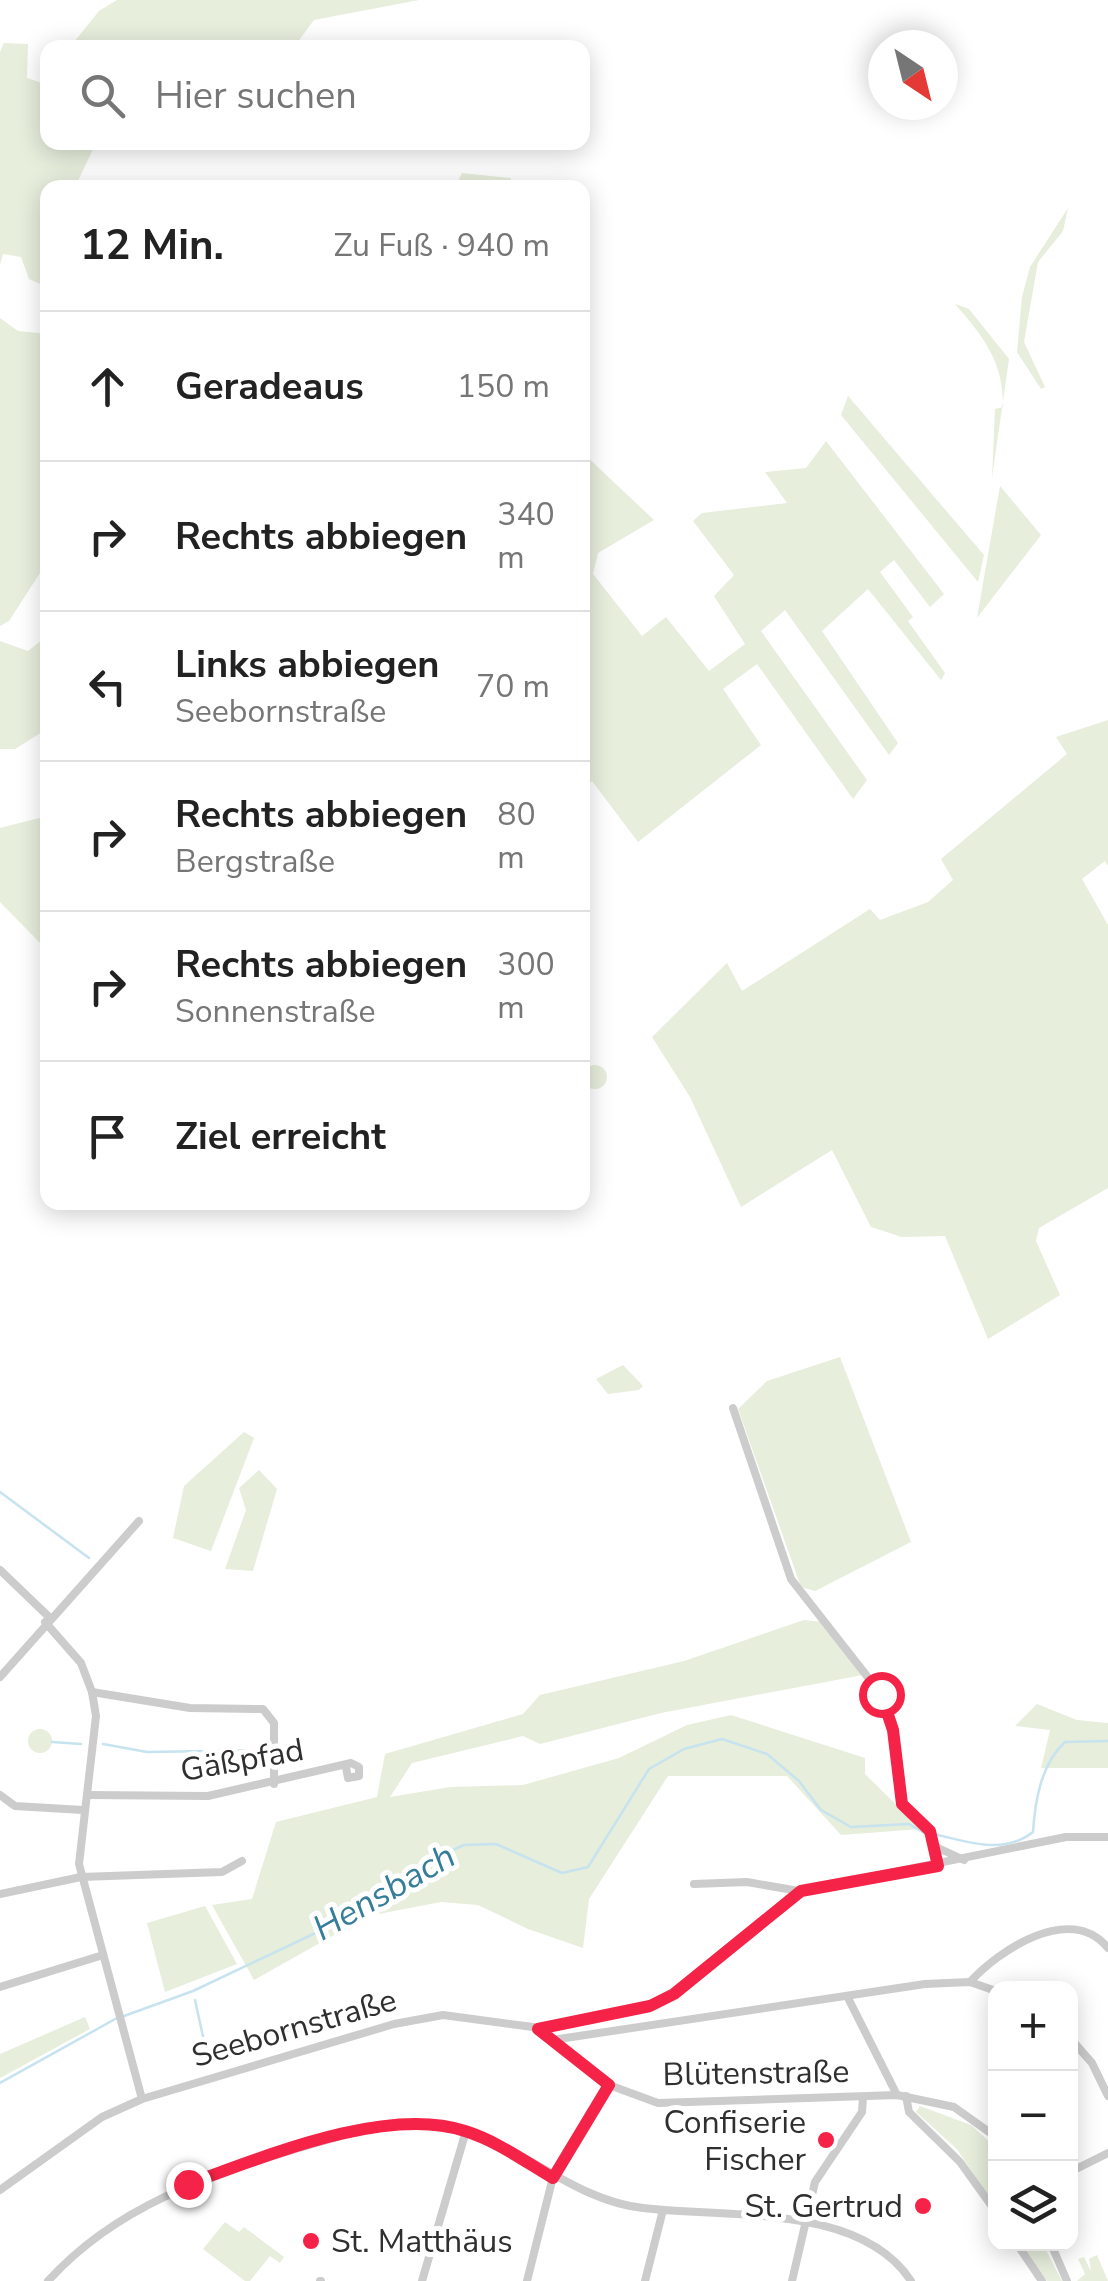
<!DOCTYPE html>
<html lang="de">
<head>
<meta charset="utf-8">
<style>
  :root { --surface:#fff; --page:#f2f2f2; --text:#222; --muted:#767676; --line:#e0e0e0 }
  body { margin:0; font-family:"Nunito Sans",sans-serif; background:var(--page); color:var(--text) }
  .controls { position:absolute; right:30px; bottom:30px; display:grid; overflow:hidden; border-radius:20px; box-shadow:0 5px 25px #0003 }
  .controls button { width:90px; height:90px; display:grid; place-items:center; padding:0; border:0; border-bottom:2px solid var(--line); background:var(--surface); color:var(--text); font:50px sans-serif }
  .compass { position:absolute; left:868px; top:30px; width:90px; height:90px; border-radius:50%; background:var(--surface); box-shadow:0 5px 25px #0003; rotate:145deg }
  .stop { position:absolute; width:30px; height:30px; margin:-22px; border:8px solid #f52347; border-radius:50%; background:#fff }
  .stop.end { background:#f52347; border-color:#fff; box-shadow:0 2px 10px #0008 }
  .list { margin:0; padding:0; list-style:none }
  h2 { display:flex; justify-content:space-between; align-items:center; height:130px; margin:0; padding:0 40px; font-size:42px }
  h2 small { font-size:32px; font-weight:400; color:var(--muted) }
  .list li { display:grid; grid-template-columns:65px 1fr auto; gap:30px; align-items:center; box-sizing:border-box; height:150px; padding:0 40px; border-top:2px solid var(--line) }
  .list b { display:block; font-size:38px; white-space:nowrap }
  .list p { margin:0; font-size:32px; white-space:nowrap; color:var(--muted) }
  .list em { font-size:32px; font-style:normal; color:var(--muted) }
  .icon { flex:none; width:55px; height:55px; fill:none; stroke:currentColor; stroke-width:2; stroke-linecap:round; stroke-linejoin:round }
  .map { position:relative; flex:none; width:1108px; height:2281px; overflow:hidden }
  .search { position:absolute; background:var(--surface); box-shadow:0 5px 25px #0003; left:40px; top:40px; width:550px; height:110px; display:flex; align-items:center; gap:25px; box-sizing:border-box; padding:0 35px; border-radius:20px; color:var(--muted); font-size:38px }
  .panel { position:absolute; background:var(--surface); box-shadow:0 5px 25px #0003; left:40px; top:180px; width:550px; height:1030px; border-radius:20px }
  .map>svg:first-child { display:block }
  .green { fill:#e7eedc }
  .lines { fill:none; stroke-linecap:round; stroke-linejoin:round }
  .stream { stroke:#c6e3ef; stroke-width:2.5 }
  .street { stroke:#ccc; stroke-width:8 }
  .route { stroke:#f52347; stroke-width:12 }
  .poi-dot { fill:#f52347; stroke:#fff; stroke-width:4 }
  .labels { text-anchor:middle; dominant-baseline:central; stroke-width:10; stroke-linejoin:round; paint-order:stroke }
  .street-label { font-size:32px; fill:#2f2f2f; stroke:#fff }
  .poi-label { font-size:32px; fill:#2f2f2f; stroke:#fff; text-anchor:end }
  .water-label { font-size:35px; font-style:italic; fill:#357d99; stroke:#fff }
</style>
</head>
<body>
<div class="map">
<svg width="1108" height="2281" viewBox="0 0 1108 2281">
  <rect width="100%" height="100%" fill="#fff"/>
  <!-- green -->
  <g class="green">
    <path d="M117 0H419L314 20 294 47H70L99 11Z"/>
    <path d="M4 43 28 44 27 78 42 83 47 76 48 142 96 143 75 187 48 188 47 287 29 279 21 257 3 254 0 265V52Z"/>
    <path d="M462 173 511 178 509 187H455Z"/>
    <path d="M1068 208 1063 231 1038 262 1024 342 1045 387 1041 389 1017 352 1022 297 1030 267Z"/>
    <path d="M955 304 969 309 1009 359 992 478 995 409 1003 407C1004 362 983 336 955 304Z"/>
    <path d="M0 318 18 331 48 334 47 562 9 621 0 626Z"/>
    <path d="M848 396 984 555 978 582 841 415Z"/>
    <path d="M826 441 944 594 930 607 894 560 880 572 913 617 908 621 945 673 941 680 868 589 822 631 898 743 889 755 785 610 761 631 867 780 853 799 757 664 723 689 761 745 638 842 592 781 583 788V453L654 520 598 553 593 574 642 636 666 617 709 671 745 644 714 596 734 575 693 521 702 513 787 503 765 472 806 468Z"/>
    <path d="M1000 486 1041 535 977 618Z"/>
    <path d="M47 636V729L15 749H0V641L28 651Z"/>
    <path d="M1108 720V866L1105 861 1082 879 1108 925V1188L1039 1228 1036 1241 1060 1295 988 1339 945 1236 902 1237 871 1227 832 1150 741 1207 690 1097 652 1037 727 963 742 991 870 909 880 920 928 902 953 880 941 859 1067 754 1056 737Z"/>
    <path d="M47 816 48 942 42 945 0 902V828Z"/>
    <circle cx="595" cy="1077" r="12"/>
    <path d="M840 1357 911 1542 815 1591 801 1587 738 1409 767 1381Z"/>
    <path d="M623 1365 643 1386 639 1390 608 1394 596 1379Z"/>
    <path d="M244 1432 254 1438 211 1551 173 1538 184 1486Z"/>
    <path d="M259 1470 277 1489 253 1571 225 1569 246 1510 239 1488Z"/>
    <path d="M804 1620 824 1622 863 1675 661 1713 540 1744 523 1736 412 1763 390 1797 450 1787 523 1785 619 1758 687 1725 731 1715 865 1758V1774L921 1829 841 1835 787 1776H668L589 1899 583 1948 528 1929 478 1905 441 1902 368 1916 254 1980 212 1905 252 1899 276 1822 377 1797 385 1754 523 1714 540 1695 684 1661Z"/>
    <path d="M1037 1704 1077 1720 1108 1723V1768H1041L1050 1730 1015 1726Z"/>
    <circle cx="40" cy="1741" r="12"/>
    <path d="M205 1906 237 1964 165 1992 147 1923Z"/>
    <path d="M85 2017 90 2029 0 2078V2054Z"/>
    <path d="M920 2106 971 2125 993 2145 995 2206 957 2149 916 2112Z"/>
    <path d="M225 2222 239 2232 244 2227 284 2257 280 2263 270 2256 250 2281H245L203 2249Z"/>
    <path d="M1021 2244H1043L1062 2281H1047Z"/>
    <path d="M1097 2255 1108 2281H1077L1085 2274 1078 2259 1084 2257 1091 2271 1089 2259Z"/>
  </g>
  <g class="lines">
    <!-- stream -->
    <g class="stream">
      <path d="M0 1492 89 1558"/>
      <path d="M52 1742 81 1744"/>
      <path d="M103 1744 147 1752 265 1750"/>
      <path d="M934 1834C966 1841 1003 1856 1033 1832 1035 1801 1041 1764 1065 1742L1108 1741"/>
      <path d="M195 2000 204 2041"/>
      <path d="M124 2016 193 1991 324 1929 387 1896 431 1860 464 1845 496 1844 562 1873 588 1867 649 1769 684 1749 722 1739 767 1754 799 1781 821 1810 851 1827 909 1824 926 1834"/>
      <path d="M0 2083 117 2018"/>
    </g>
    <!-- street -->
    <g class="street">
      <path d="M733 1408 791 1579 881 1694 893 1730 902 1804 930 1831 938 1866"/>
      <path d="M0 1570 49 1617"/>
      <path d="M45 1622 81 1663 92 1692 96 1716 79 1864 142 2099"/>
      <path d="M0 1677 139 1521"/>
      <path d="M92 1692 190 1708 263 1709 274 1723V1784"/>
      <path d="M0 1795 15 1806 83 1810"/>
      <path d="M87 1795 208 1796 351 1763 359 1767V1776L348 1778 346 1767"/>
      <path d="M934 1846 964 1860"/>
      <path d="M694 1884 747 1882 799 1891"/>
      <path d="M0 1894 81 1877 222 1872 242 1861"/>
      <path d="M970 1982C998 1951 1070 1902 1108 1948"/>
      <path d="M0 1987 103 1955"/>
      <path d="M848 1998 897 2095"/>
      <path d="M538 2029 651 2007 674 1994 801 1891 1066 1837H1108"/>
      <path d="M1070 2038 1092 2063 1108 2096"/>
      <path d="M552 2040 925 1984 970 1982 996 1991"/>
      <path d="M906 2096 909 2112 960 2162 996 2212"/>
      <path d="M1070 2172 1108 2153"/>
      <path d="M0 2190 102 2117 142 2099 394 2024 443 2015 533 2027 609 2085 658 2103 897 2095 954 2107 996 2137"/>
      <path d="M1017 2244 1042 2281"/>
      <path d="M1051 2244 1067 2281"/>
      <path d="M48 2281C116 2206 205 2177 299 2148 350 2133 402 2115 455 2128 522 2144 572 2200 643 2208 725 2218 860 2203 911 2281"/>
      <path d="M320 2281H321"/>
      <path d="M422 2281 466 2131"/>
      <path d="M527 2281 553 2177 609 2085"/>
      <path d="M645 2281 663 2210"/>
      <path d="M792 2281 815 2182 862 2112 863 2097"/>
    </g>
  </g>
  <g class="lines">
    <!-- route -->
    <path class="route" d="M188 2184C264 2157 386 2105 465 2131 497 2141 524 2161 553 2178L609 2085 538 2029 650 2006 674 1994 801 1891 938 1866 930 1831 902 1804 893 1730 881 1694"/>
  </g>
  <!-- markers -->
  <g class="poi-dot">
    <circle cx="826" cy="2140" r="10"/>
    <circle cx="923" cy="2206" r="10"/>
    <circle cx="311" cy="2241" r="10"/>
  </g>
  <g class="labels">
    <!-- street labels -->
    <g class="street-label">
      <text transform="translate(242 1760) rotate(-10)">Gäßpfad</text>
      <text transform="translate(294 2028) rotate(-16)">Seebornstraße</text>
      <text transform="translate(756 2073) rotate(-1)">Blütenstraße</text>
    </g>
    <!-- poi labels -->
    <g class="poi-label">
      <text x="806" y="2122">Confiserie<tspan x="806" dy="37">Fischer</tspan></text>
      <text x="903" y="2206">St. Gertrud</text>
      <text x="331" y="2241" text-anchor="start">St. Matthäus</text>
    </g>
    <!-- water labels -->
    <g class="water-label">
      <text transform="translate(384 1892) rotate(-30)">Hensbach</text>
    </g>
  </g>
</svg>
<div class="controls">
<button>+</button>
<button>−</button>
<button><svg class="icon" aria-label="layers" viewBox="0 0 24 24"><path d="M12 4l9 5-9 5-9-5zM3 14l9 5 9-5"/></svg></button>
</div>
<svg class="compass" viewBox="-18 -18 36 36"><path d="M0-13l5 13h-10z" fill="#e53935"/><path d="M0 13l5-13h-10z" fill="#767676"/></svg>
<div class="stop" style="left:881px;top:1694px"></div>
<div class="stop end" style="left:188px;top:2184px"></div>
<div class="search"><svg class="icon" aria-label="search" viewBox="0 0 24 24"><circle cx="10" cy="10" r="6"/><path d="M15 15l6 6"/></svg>Hier suchen</div>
<section class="panel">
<h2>12 Min.<small>Zu Fuß · 940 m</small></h2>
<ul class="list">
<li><svg class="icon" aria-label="ahead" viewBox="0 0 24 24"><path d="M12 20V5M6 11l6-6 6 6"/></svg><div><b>Geradeaus</b></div><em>150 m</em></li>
<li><svg class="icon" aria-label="right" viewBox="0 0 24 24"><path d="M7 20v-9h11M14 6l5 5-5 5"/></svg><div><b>Rechts abbiegen</b></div><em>340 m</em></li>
<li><svg class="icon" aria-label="left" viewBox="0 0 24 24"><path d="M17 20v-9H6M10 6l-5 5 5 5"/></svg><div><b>Links abbiegen</b><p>Seebornstraße</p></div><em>70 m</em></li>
<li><svg class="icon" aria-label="right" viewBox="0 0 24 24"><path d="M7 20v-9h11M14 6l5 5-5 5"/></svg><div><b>Rechts abbiegen</b><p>Bergstraße</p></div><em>80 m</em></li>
<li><svg class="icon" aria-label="right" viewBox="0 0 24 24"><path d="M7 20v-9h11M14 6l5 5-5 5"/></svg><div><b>Rechts abbiegen</b><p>Sonnenstraße</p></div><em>300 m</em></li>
<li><svg class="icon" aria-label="arrive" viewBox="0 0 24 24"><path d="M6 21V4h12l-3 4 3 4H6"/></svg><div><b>Ziel erreicht</b></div></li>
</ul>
</section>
</div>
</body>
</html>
